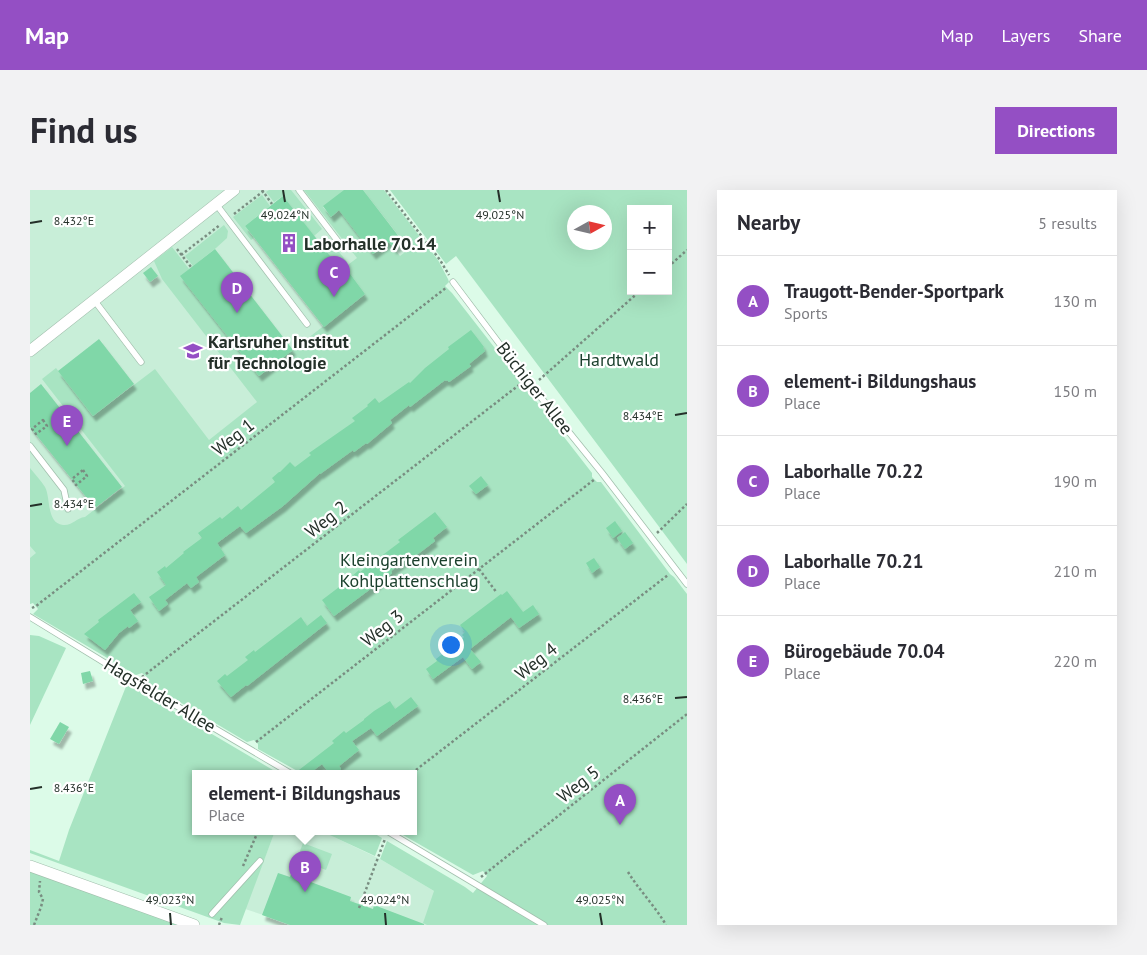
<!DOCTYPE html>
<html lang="en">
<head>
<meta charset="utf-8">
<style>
  :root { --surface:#fff; --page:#f2f2f3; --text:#2b2b33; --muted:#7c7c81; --line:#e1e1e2; --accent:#944fc4 }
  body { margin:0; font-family:"PT Sans",sans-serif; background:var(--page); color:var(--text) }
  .controls { position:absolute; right:15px; top:15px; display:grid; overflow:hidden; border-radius:0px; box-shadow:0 5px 20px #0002 }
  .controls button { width:45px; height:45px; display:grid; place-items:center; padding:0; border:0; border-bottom:1px solid var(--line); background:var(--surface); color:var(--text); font:25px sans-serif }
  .compass { position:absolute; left:537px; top:15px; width:45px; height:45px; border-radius:50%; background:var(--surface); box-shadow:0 5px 20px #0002; rotate:82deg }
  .you { position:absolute; left:420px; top:454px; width:18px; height:18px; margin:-12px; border:4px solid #fff; border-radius:50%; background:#1a73e8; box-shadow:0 0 0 8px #1a73e833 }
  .badge { display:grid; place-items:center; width:32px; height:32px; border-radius:50%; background:var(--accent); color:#fff; font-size:16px; font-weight:700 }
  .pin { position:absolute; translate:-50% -41px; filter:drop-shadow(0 1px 2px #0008) }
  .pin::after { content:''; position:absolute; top:26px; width:18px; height:15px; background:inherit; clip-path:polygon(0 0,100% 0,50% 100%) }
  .popup { position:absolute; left:162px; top:580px; width:225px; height:65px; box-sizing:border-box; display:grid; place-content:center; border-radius:0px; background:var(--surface); filter:drop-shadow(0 1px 4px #0005); font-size:16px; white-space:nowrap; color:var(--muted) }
  .popup b { font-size:19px; color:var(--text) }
  .popup::after { content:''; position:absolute; left:50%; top:100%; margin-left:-10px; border:10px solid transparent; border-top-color:var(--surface) }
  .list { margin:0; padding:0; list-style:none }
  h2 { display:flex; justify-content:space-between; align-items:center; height:65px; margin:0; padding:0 20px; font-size:21px }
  h2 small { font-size:16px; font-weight:400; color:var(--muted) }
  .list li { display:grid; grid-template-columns:32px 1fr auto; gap:15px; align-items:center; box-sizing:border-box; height:90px; padding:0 20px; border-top:1px solid var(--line) }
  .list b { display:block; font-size:19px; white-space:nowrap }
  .list p { margin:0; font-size:16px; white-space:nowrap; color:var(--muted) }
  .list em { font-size:16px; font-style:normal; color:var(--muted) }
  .map { position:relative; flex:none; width:657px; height:735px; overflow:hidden; border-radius:0px }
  header { display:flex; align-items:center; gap:30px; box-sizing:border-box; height:70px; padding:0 25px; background:var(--accent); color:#fff }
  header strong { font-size:24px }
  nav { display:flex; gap:28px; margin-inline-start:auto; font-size:18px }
  .intro { display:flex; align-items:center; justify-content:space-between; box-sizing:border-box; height:120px; padding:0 30px }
  h1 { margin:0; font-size:35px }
  .button { padding:12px 22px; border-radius:0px; background:var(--accent); color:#fff; font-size:18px; font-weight:700 }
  main { display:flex; gap:30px; padding:0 30px }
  aside { flex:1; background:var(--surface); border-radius:0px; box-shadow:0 5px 20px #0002 }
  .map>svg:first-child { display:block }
  .built { fill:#c8eed8 }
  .green { fill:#a8e4c2; fill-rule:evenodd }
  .building { fill:#80d7a8; filter:url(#shadow) }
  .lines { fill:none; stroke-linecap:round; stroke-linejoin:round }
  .service-casing { stroke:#a2bfad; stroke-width:7 }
  .minor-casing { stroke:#a2bfad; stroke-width:12 }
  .path { stroke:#798d81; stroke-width:2.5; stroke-dasharray:2.5 2.5; stroke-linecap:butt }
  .service { stroke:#fff; stroke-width:5.5 }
  .minor { stroke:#fff; stroke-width:11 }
  .ticks { fill:none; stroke:#243029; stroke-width:2 }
  .labels { text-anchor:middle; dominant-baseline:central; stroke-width:4.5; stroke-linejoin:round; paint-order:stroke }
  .poi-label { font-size:18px; font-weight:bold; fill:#243029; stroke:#fff; text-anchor:start }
  .park-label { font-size:18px; fill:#1b402d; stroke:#fff }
  .street-label { font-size:18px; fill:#243029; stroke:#fff }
  .ticks-label { font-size:12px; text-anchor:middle; fill:#243029; stroke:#fff; stroke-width:4.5; stroke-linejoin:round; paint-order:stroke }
</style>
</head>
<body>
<header>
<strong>Map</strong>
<nav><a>Map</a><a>Layers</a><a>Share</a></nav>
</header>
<div class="intro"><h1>Find us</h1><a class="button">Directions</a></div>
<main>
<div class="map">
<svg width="657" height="735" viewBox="0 0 657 735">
  <defs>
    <filter id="shadow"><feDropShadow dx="3" dy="5.5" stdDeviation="1" flood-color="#0004"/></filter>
  </defs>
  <rect width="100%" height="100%" fill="#dcfbe8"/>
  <!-- built -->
  <g class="built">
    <path d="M0 0H345L416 91 0 414Z"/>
    <path d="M245 641H291L300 645 350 669 404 701 448 735H264L215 719Z"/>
  </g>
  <!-- green -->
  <g class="green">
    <path d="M239 0H261L292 39 284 46 253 6 244 12 236 2Z"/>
    <path d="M274 0H318L370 66 379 59 333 0H354L408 70 418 89 419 92 415 96 422 103 562 283V287L567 292H571L640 384 644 387 657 404V735H397L393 733 404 701 350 669 357 651 435 697 443 703 457 686 453 681 443 685 366 641H384V583H271L228 559V554L224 550 217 552 116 492 117 487 112 483 106 485 3 424 8 419 3 413 0 414V368L6 363 0 356V278C5 284 11 291 15 297 21 308 16 333 33 335 42 336 46 328 55 327L95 296 12 189 26 178 63 226 125 179 179 250 227 212 132 89 124 71 142 57 159 79 151 86 229 186 335 104 315 77 327 68ZM299 12 307 22 301 27 293 17Z"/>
    <path d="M360 0H657V374L426 66 416 74ZM601 19H638V101H601ZM544 22H574V52H544Z"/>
    <path d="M232 5 240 16 215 36 224 48 221 50 203 27Z"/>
    <path d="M194 35 198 41 197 48 186 58 163 76 155 66Z"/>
    <path d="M302 53 317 72 309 78 294 59Z"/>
    <path d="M0 445 9 446 36 458 0 535Z"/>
    <path d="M97 494 248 583H166V641H245L210 735 194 733 0 663V660L29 671 39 640Z"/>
    <path d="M291 641H340L352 648 345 666Z"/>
    <path d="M273 653 302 664 296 680 267 669Z"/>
    <path d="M0 681 149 735H0Z"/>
  </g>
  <!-- building -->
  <g class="building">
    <path d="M314 0H333L373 52 364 59 359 52 343 64 309 20 301 27 293 16Z"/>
    <path d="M253 6 311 80 315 77 335 104 294 137 215 36Z"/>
    <path d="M185 59 263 160 229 186 150 86Z"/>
    <path d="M121 77 128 86 120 92 113 83Z"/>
    <path d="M441 140 454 157 453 158 455 161 439 174 441 176 419 192 417 190 416 191 415 190 380 217 379 215 369 223 360 230 362 233 337 254 336 253 324 262 323 260 290 284V283L253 316 216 343 210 336 187 353 195 365 166 387 169 392 161 398 157 393 135 410 138 414 129 421 119 407 136 395 127 382 135 376 136 378 154 363 153 362 172 348 168 343 190 327 192 329 208 316 211 320 245 292 242 288 249 282H250L260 272 265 277 281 265 279 263 325 231 322 228 338 216 337 215 345 208 349 213 379 192 380 193 395 178 419 159 418 157Z"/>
    <path d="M69 149 104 194 63 226 28 181Z"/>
    <path d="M11 194 92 297 65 318 0 237V203Z"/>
    <path d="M451 286 458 295 446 304 439 296Z"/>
    <path d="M405 322 417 337 403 348 405 351 384 367 382 365 361 381 362 383 304 426 292 410 321 388V387L329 380 330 382 370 352 368 350Z"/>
    <path d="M585 331 592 341 583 348 576 338Z"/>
    <path d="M595 342 603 353 595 359 587 348Z"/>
    <path d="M564 368 570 377 562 383 556 373Z"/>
    <path d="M477 401 493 422 503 415 509 424 489 438 481 427 440 459 451 472 442 479 433 467 403 489 396 479 407 471 406 469 434 447 432 445 435 442 430 435 471 404 472 405Z"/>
    <path d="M104 403 111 412 100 420 108 431 99 438 98 436 89 443 75 460 54 444 69 432 68 430Z"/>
    <path d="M291 425 297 433 217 496 216 495 201 507 187 491 195 484 197 486 218 470 215 467 224 460 225 462 271 427 277 436Z"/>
    <path d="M60 481 63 491 53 494 51 483Z"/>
    <path d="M381 507 388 516 347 546 341 538 322 551 329 560 309 576 311 579 305 583H299L292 574 280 583H265L304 553 302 551 314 541 316 543 334 530V529L344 521 360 511 365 519Z"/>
    <path d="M30 532 39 537 29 554 20 549Z"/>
    <path d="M265 673 274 676 270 688 321 707 320 711 343 719 344 715 394 734V735H260L232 725 248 683 260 687Z"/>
  </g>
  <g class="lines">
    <!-- service casing -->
    <g class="service-casing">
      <g id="service">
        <path d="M269 0 313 58"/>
        <path d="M186 14 277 134"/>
        <path d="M423 92 496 189 572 283 657 394"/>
        <path d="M64 110 111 172"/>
        <path d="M0 256 34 300 38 319"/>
        <path d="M0 427 106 492 260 583"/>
        <path d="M357 641 514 735"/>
        <path d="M182 724 230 671"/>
      </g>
    </g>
    <!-- minor casing -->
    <g class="minor-casing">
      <g id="minor">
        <path d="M0 161 204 0"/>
        <path d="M0 676 164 735"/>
      </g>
    </g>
    <!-- path -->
    <g class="path">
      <path d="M232 0 242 14"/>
      <path d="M356 0 410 70 419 85"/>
      <path d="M204 24 235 0"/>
      <path d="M147 59 161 77"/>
      <path d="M151 65 190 35"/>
      <path d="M638 77 657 60"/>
      <path d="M509 190 610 101"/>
      <path d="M13 230 17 236 6 244 2 239Z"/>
      <path d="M53 280 57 286 46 295 42 289Z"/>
      <path d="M627 343 657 314"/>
      <path d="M449 379 467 403"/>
      <path d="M2 418 6 416 417 97"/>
      <path d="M112 487 489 195"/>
      <path d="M226 552 565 289"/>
      <path d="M382 583 638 385"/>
      <path d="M213 676 226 646 229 641"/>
      <path d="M598 682C609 700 625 716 636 735"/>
      <path d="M451 687 657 524"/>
      <path d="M329 718 355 649"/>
      <path d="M4 735 11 717 13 709 9 702 10 691"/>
      <path d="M189 735 192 727"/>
    </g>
    <!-- service -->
    <use href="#service" class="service"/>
    <!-- minor -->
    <use href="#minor" class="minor"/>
  </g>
  <!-- ticks -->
  <path class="ticks" d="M253 0 255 12M468 0 470 12M0 33 12 31M645 225 657 223M0 316 12 314M645 508 657 507M0 599 12 597M140 723 141 735M355 723 356 735M570 723 572 735"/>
  <!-- icons -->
  <defs>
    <g id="building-bare" transform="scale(1.5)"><path d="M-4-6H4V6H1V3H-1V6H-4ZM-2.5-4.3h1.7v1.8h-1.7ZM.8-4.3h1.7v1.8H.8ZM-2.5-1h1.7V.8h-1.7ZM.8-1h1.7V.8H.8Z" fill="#944fc4" stroke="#fff" stroke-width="2.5" paint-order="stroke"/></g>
    <g id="university-bare" transform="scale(1.5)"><path d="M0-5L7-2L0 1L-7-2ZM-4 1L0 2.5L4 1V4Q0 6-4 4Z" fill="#944fc4" stroke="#fff" stroke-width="2.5" paint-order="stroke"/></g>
  </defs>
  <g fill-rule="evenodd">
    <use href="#building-bare" x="259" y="53"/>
    <use href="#university-bare" x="163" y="161"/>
  </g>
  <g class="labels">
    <!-- poi labels -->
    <g class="poi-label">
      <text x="274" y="53">Laborhalle 70.14</text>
      <text x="178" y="151">Karlsruher Institut<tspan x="178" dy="21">für Technologie</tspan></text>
    </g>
    <!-- park labels -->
    <g class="park-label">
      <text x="589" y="169">Hardtwald</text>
      <text x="379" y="369">Kleingartenverein<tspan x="379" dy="21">Kohlplattenschlag</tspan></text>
    </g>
    <!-- street labels -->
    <g class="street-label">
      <text transform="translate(505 198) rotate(52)">Büchiger Allee</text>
      <text transform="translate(203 247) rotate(-38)">Weg 1</text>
      <text transform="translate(296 329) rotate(-38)">Weg 2</text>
      <text transform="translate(352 438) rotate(-38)">Weg 3</text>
      <text transform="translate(506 471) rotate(-38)">Weg 4</text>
      <text transform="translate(130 505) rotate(31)">Hagsfelder Allee</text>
      <text transform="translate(548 594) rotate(-38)">Weg 5</text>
    </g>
  </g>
  <g class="ticks-label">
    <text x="255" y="29">49.024°N</text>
    <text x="470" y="29">49.025°N</text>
    <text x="44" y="35">8.432°E</text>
    <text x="613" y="230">8.434°E</text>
    <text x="44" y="318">8.434°E</text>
    <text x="613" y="513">8.436°E</text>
    <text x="44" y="602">8.436°E</text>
    <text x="140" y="714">49.023°N</text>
    <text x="355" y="714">49.024°N</text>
    <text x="570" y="714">49.025°N</text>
  </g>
</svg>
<div class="controls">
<button>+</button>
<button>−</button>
</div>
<svg class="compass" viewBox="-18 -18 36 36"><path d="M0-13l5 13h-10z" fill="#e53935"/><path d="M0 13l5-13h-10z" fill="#7c7c81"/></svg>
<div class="you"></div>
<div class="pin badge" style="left:590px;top:635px">A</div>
<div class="pin badge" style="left:275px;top:702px">B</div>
<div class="popup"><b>element-i Bildungshaus</b>Place</div>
<div class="pin badge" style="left:304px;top:107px">C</div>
<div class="pin badge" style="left:207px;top:123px">D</div>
<div class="pin badge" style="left:37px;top:256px">E</div>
</div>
<aside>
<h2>Nearby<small>5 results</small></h2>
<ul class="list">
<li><span class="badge">A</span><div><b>Traugott-Bender-Sportpark</b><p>Sports</p></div><em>130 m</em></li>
<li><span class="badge">B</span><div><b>element-i Bildungshaus</b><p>Place</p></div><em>150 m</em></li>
<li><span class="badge">C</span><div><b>Laborhalle 70.22</b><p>Place</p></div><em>190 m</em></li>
<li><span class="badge">D</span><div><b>Laborhalle 70.21</b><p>Place</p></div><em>210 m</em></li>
<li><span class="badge">E</span><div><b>Bürogebäude 70.04</b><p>Place</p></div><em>220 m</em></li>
</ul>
</aside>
</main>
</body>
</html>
